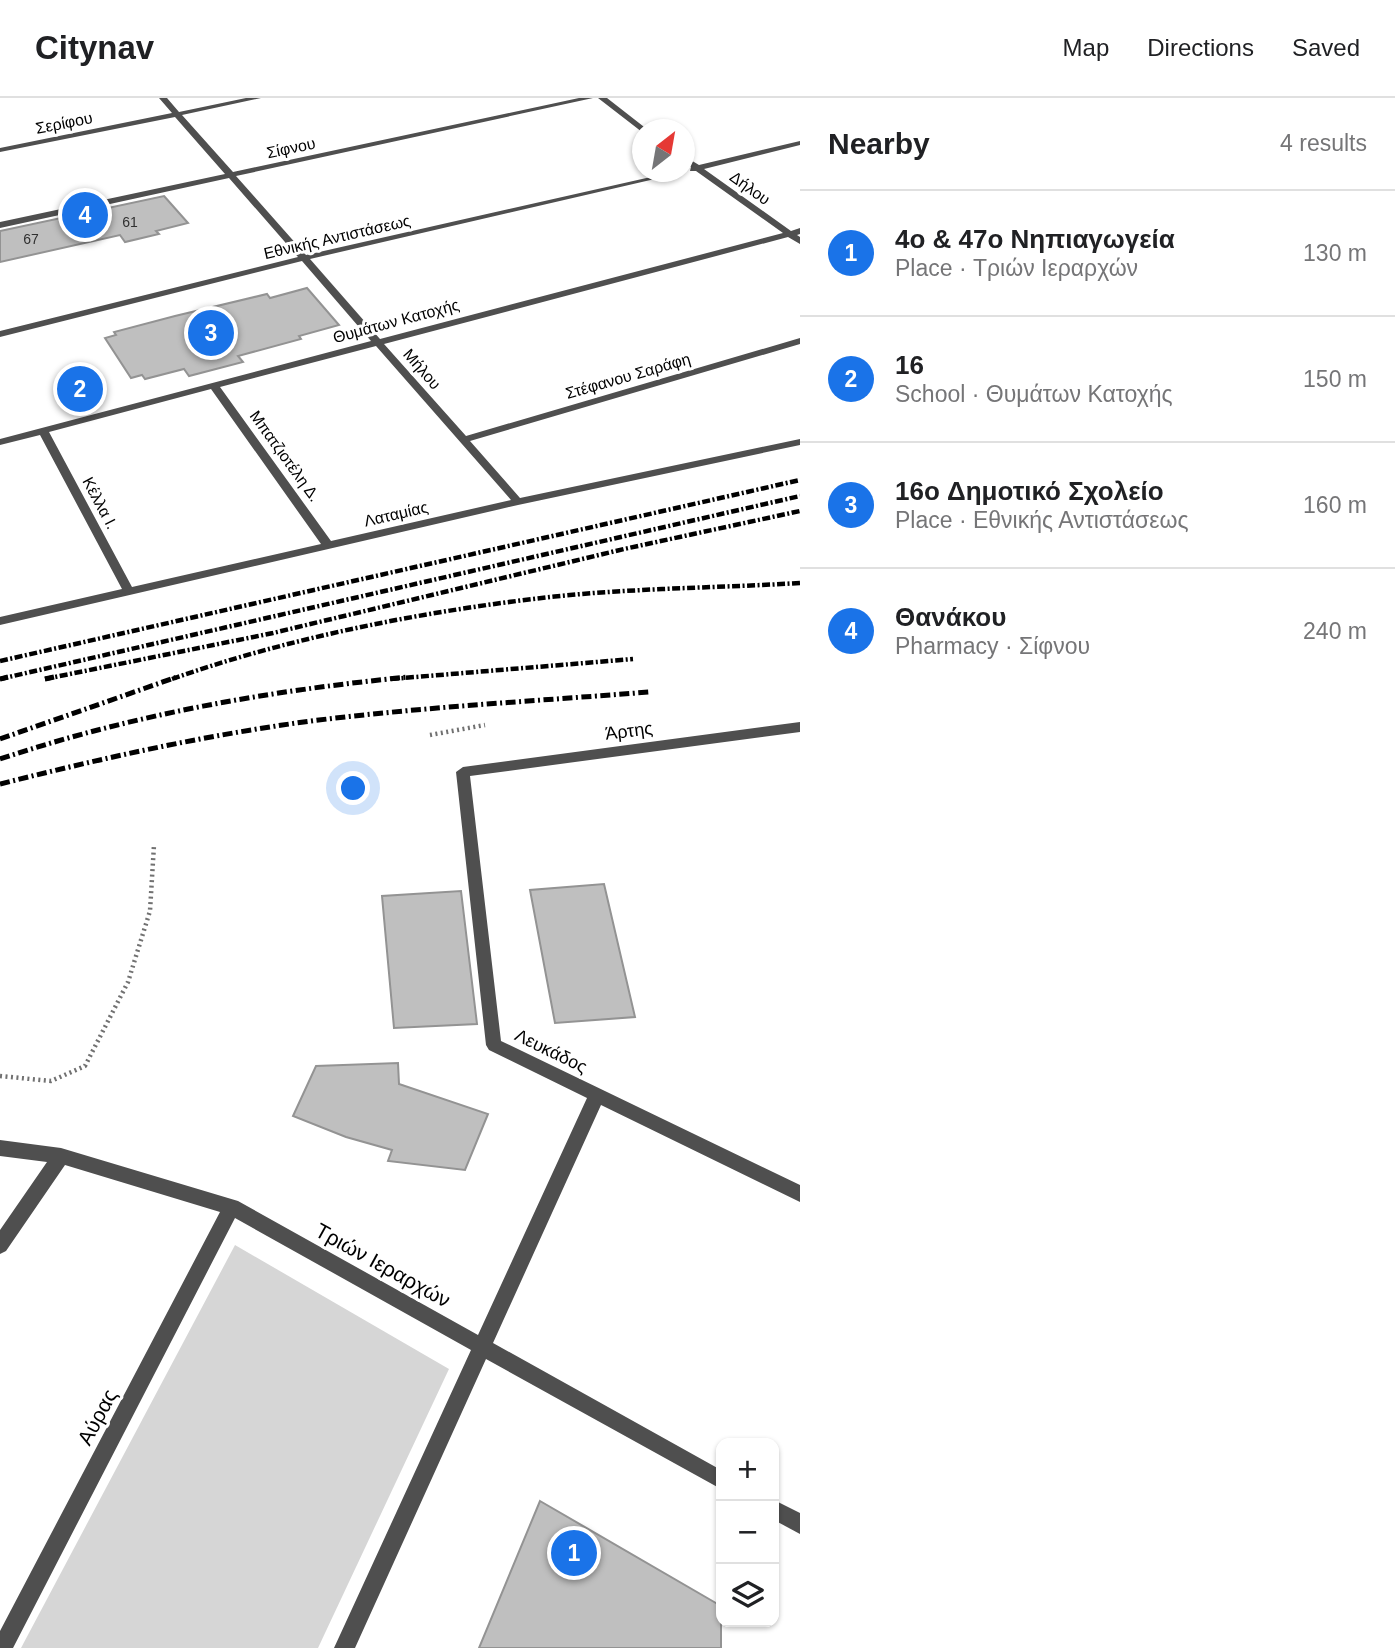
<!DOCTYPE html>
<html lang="en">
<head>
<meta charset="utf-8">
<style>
  :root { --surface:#fff; --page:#f2f2f2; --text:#202124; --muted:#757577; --line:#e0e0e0; --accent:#1a73e8 }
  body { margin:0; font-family:Arial,sans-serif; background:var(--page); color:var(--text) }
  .controls { position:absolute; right:21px; bottom:21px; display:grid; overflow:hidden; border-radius:14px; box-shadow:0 2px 5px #0004 }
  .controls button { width:63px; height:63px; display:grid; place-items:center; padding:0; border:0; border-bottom:2px solid var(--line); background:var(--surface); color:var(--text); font:35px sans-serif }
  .compass { position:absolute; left:632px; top:21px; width:63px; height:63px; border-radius:50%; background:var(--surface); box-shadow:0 2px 5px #0004; rotate:31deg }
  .you { position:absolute; left:354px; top:691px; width:24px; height:24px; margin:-18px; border:5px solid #fff; border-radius:50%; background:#1a73e8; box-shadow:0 0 0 10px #1a73e833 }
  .badge { display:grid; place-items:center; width:46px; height:46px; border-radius:50%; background:var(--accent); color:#fff; font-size:23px; font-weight:700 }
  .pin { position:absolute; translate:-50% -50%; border:4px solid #fff; box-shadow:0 2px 7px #0006 }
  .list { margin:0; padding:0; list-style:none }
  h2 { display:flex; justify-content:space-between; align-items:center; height:91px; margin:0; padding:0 28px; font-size:30px }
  h2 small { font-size:23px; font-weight:400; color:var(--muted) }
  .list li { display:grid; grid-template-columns:46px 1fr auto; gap:21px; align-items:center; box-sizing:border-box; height:126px; padding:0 28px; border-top:2px solid var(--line) }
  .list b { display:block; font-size:26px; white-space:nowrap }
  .list p { margin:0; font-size:23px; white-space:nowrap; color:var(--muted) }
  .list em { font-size:23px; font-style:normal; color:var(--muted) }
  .icon { flex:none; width:38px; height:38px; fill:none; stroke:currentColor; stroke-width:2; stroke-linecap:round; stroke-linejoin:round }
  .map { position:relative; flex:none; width:800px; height:1550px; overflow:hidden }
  header { display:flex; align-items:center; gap:42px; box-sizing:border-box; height:98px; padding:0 35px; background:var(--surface); border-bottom:2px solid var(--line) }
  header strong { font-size:33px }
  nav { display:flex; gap:38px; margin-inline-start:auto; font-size:24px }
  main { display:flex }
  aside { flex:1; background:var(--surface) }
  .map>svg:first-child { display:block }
  .green { fill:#d6d6d6 }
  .building { fill:#bfbfbf; stroke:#939393; stroke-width:2 }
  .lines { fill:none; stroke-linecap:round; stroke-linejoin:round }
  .path { stroke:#717171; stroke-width:4.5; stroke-dasharray:2 3.5; stroke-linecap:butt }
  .street { fill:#4f4f4f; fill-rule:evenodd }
  .rail-far1 { stroke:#000; stroke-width:4.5; stroke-dasharray:8 2.5 2 2.5; stroke-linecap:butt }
  .rail { stroke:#000; stroke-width:5; stroke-dasharray:10 3.5 2 3.5; stroke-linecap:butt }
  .labels { text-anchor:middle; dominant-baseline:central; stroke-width:6; stroke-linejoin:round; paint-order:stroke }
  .number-label { font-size:14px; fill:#303030 }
  .far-street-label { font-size:16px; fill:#000; stroke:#fff }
  .street-label { font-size:18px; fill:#000; stroke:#fff }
  .near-street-label { font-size:21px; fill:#000; stroke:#fff }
</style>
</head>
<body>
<header>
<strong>Citynav</strong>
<nav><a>Map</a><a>Directions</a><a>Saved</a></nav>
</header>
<main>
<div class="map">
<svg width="800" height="1550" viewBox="0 0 800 1550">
  <rect width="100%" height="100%" fill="#fff"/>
  <!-- green -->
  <path class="green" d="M235 1147 449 1271 318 1550H21Z"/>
  <!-- building -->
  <g class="building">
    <path d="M164 98 188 125 156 133 159 136 125 144 120 137 0 164V133Z"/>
    <path d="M307 190 339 227 299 238 301 241 238 258 243 264 189 278 184 271 145 281 142 277 131 280 105 240 116 237 114 234 175 218 267 196 270 200Z"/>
    <path d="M604 786 635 919 555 925 530 792Z"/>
    <path d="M461 793 477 926 394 930 382 798Z"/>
    <path d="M398 965 399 986 488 1016 465 1072 388 1063 392 1052 346 1039 293 1018 316 968Z"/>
    <path d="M540 1403 721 1508V1550H479Z"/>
  </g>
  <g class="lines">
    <!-- path -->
    <g class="path">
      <path d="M430 637 485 627"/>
      <path d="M0 978 51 983 85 968 128 884 150 813 154 747"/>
    </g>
    <!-- street -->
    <g class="street">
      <path d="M159 0H167L179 14 246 0H261L182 17 233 74 579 0H593L236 78 306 157 673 74H685L310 161 380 241 783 135 696 73H690L691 69 684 64V58L699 67 800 43V47L704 71 791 133 800 130V136L797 137 800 139V146L788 139 384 246 466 338 800 240V246L470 343 520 400 800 341V347L518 407 0 527V519L122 491 40 337 0 347V341L371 243 302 163 0 239V233L298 159 229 80 0 130V124L225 76 175 19 0 54V50L172 15ZM376 248 511 402 331 443 220 289ZM211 291 321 446 132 489 49 334Z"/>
      <path d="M598 0H607L648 32H642V34Z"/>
      <path d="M800 624V634L470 678 501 943 800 1087V1104L601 1007 493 1245 721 1372V1391L486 1261 355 1550H334L471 1252 235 1120 13 1550H0V1533L220 1114 65 1067 6 1153 0 1156V1132L47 1064 0 1058V1042L61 1050 238 1103 478 1237 587 1000 489 952 486 947 456 674 463 669Z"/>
      <path d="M774 1402 800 1415V1436L774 1422Z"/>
    </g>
    <!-- rail-far1 -->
    <g class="rail-far1">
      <path d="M0 563 800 382"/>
      <path d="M0 581 800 398"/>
      <path d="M45 581 273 535 624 451 800 413"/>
      <path d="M172 581C291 539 425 513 550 499 633 490 717 490 800 485"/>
      <path d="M391 581 633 561"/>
    </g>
    <!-- rail -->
    <g class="rail">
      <path d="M0 581 8 579"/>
      <path d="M45 581 54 579"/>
      <path d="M0 641 177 579"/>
      <path d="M0 661C135 616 267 593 408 579"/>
      <path d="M0 686C103 660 206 637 311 623 423 609 536 603 649 594"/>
    </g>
  </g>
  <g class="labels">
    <!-- number labels -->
    <g class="number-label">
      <text x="130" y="124">61</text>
      <text x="31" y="141">67</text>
    </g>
    <!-- far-street labels -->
    <g class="far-street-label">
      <text transform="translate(64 25) rotate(-11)">Σερίφου</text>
      <text transform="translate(291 50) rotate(-12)">Σίφνου</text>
      <text transform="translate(750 90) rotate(36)">Δήλου</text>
      <text transform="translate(337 139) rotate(-13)">Εθνικής Αντιστάσεως</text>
      <text transform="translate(396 223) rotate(-15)">Θυμάτων Κατοχής</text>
      <text transform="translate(422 271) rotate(49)">Μήλου</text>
      <text transform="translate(628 278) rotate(-16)">Στέφανου Σαράφη</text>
      <text transform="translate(285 358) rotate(54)">Μπατζιοτέλη Δ.</text>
      <text transform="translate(100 405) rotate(62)">Κέλλα Ι.</text>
      <text transform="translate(396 416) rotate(-13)">Λαταμίας</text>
    </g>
    <!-- street labels -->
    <g class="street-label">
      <text transform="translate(629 633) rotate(-7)">Άρτης</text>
      <text transform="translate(551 953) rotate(26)">Λευκάδος</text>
    </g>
    <!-- near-street labels -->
    <g class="near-street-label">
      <text transform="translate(383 1167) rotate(29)">Τριών Ιεραρχών</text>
      <text transform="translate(97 1319) rotate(-62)">Αύρας</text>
    </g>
  </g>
</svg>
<div class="controls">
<button>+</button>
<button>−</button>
<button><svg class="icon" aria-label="layers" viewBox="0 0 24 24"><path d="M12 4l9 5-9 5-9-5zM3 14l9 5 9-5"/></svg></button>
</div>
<svg class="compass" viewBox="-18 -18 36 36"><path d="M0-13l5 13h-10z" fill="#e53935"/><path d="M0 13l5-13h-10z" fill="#757577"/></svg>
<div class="you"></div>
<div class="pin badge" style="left:574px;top:1455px">1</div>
<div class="pin badge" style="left:80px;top:291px">2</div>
<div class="pin badge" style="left:211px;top:235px">3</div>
<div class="pin badge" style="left:85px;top:117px">4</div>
</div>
<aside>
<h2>Nearby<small>4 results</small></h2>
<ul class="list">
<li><span class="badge">1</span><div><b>4ο &amp; 47ο Νηπιαγωγεία</b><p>Place · Τριών Ιεραρχών</p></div><em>130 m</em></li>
<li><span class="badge">2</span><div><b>16</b><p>School · Θυμάτων Κατοχής</p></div><em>150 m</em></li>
<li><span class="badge">3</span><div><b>16o Δημοτικό Σχολείο</b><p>Place · Εθνικής Αντιστάσεως</p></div><em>160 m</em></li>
<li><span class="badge">4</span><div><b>Θανάκου</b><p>Pharmacy · Σίφνου</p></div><em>240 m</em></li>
</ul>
</aside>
</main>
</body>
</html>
